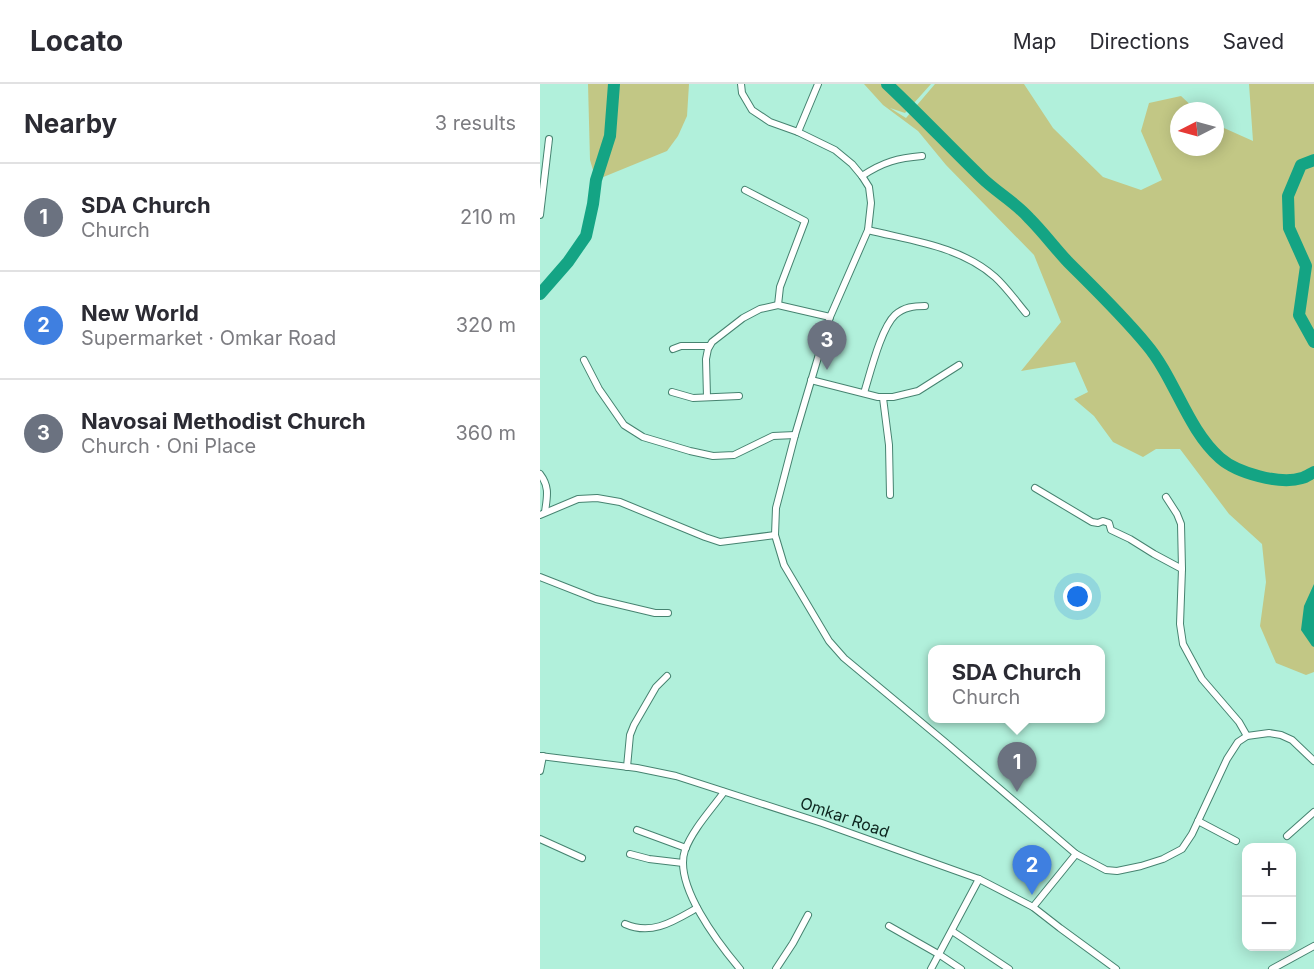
<!DOCTYPE html>
<html lang="en">
<head>
<meta charset="utf-8">
<style>
  :root { --surface:#fff; --page:#f7f7f7; --text:#2b2b33; --muted:#7c7c81; --line:#e1e1e2; --accent:#9e1665 }
  body { margin:0; font-family:Inter,sans-serif; background:var(--page); color:var(--text) }
  .controls { position:absolute; right:18px; bottom:18px; display:grid; overflow:hidden; border-radius:12px; box-shadow:0 3px 15px #0003 }
  .controls button { width:54px; height:54px; display:grid; place-items:center; padding:0; border:0; border-bottom:2px solid var(--line); background:var(--surface); color:var(--text); font:30px sans-serif }
  .compass { position:absolute; left:630px; top:18px; width:54px; height:54px; border-radius:50%; background:var(--surface); box-shadow:0 3px 15px #0003; rotate:264deg }
  .you { position:absolute; left:538px; top:513px; width:21px; height:21px; margin:-15px; border:4px solid #fff; border-radius:50%; background:#1a73e8; box-shadow:0 0 0 9px #1a73e833 }
  .badge { display:grid; place-items:center; width:39px; height:39px; border-radius:50%; background:var(--accent); color:#fff; font-size:20px; font-weight:700 }
  .pin { position:absolute; translate:-50% -50px; filter:drop-shadow(0 2px 3px #0008) }
  .pin::after { content:''; position:absolute; top:32px; width:21px; height:18px; background:inherit; clip-path:polygon(0 0,100% 0,50% 100%) }
  .popup { position:absolute; left:388px; top:561px; width:177px; height:78px; box-sizing:border-box; display:grid; place-content:center; border-radius:12px; background:var(--surface); filter:drop-shadow(0 2px 4px #0005); font-size:20px; white-space:nowrap; color:var(--muted) }
  .popup b { font-size:22px; color:var(--text) }
  .popup::after { content:''; position:absolute; left:50%; top:100%; margin-left:-12px; border:12px solid transparent; border-top-color:var(--surface) }
  .list { margin:0; padding:0; list-style:none }
  h2 { display:flex; justify-content:space-between; align-items:center; height:78px; margin:0; padding:0 24px; font-size:26px }
  h2 small { font-size:20px; font-weight:400; color:var(--muted) }
  .list li { display:grid; grid-template-columns:39px 1fr auto; gap:18px; align-items:center; box-sizing:border-box; height:108px; padding:0 24px; border-top:2px solid var(--line) }
  .list b { display:block; font-size:22px; white-space:nowrap }
  .list p { margin:0; font-size:20px; white-space:nowrap; color:var(--muted) }
  .list em { font-size:20px; font-style:normal; color:var(--muted) }
  .map { position:relative; flex:none; width:774px; height:885px; overflow:hidden }
  header { display:flex; align-items:center; gap:36px; box-sizing:border-box; height:84px; padding:0 30px; background:var(--surface); border-bottom:2px solid var(--line) }
  header strong { font-size:28px }
  nav { display:flex; gap:33px; margin-inline-start:auto; font-size:21px }
  main { display:flex }
  aside { flex:1; background:var(--surface) }
  .map>svg:first-child { display:block }
  .green { fill:#c2c785 }
  .water { fill:#14a484 }
  .lines { fill:none; stroke-linecap:round; stroke-linejoin:round }
  .river { stroke:#14a484; stroke-width:12 }
  .minor-casing { stroke:#468370; stroke-width:8 }
  .minor { stroke:#fff; stroke-width:6 }
  .labels { text-anchor:middle; dominant-baseline:central; stroke-width:4.5; stroke-linejoin:round; paint-order:stroke }
  .street-label { font-size:16px; fill:#0c251e; stroke:#b1f0db }
</style>
</head>
<body>
<header>
<strong>Locato</strong>
<nav><a>Map</a><a>Directions</a><a>Saved</a></nav>
</header>
<main>
<aside>
<h2>Nearby<small>3 results</small></h2>
<ul class="list">
<li><span class="badge" style="background:#6b7280">1</span><div><b>SDA Church</b><p>Church</p></div><em>210 m</em></li>
<li><span class="badge" style="background:#3f7fe0">2</span><div><b>New World</b><p>Supermarket · Omkar Road</p></div><em>320 m</em></li>
<li><span class="badge" style="background:#6b7280">3</span><div><b>Navosai Methodist Church</b><p>Church · Oni Place</p></div><em>360 m</em></li>
</ul>
</aside>
<div class="map">
<svg width="774" height="885" viewBox="0 0 774 885">
  <rect width="100%" height="100%" fill="#b1f0db"/>
  <!-- green -->
  <g class="green">
    <path d="M48 0H149L147 32 138 52 127 67 56 96 50 76Z"/>
    <path d="M324 0H391L365 29 350 24 366 34 395 0H484L513 44 563 93 601 106 622 96 601 47 609 19 641 12 657 27H639V63H675V40L713 57 709 0H774V588L766 591 736 579 720 542 726 498 722 460 689 430 640 365H616L603 373 573 358 554 332 534 315 548 308 535 278 481 287 521 238 494 171 406 81 378 47 343 21Z"/>
  </g>
  <!-- water -->
  <path class="water" d="M774 500V563L772 562 761 546 764 522Z"/>
  <g class="lines">
    <!-- river -->
    <g class="river">
      <path d="M347 0C379 30 409 62 441 93 456 108 475 118 489 134 503 148 515 164 528 178 555 205 582 231 606 260 635 294 647 345 680 374 697 389 740 401 762 394 766 393 770 390 774 388"/>
      <path d="M774 76 761 81 748 112 749 144 766 182 759 231 774 258"/>
      <path d="M0 210 28 178 46 152 53 120 56 96 70 52 74 0"/>
    </g>
    <!-- minor casing -->
    <g class="minor-casing">
      <g id="minor">
        <path d="M201 0 202 9 212 26 230 38 258 48 295 66 312 80 322 92 329 103 331 119 328 146 290 233 255 351 236 424 235 451 244 481 289 557 304 574 405 658 536 770 566 786 577 787 601 782 623 775 642 765 652 750 687 675 698 658 707 652 729 649 741 651 752 656 774 677"/>
        <path d="M258 48 278 0"/>
        <path d="M322 92C343 78 358 74 382 72"/>
        <path d="M205 106 265 137 240 203 238 221"/>
        <path d="M0 131 9 55"/>
        <path d="M328 146C372 157 420 162 455 193 466 203 476 217 486 229"/>
        <path d="M133 265 141 262H169"/>
        <path d="M44 276 59 305 84 341 103 353 150 367 173 372 194 371 233 352 255 351"/>
        <path d="M271 296 338 313H353L378 307 419 281"/>
        <path d="M132 308 153 314 199 312"/>
        <path d="M324 309C330 290 341 244 355 231 364 223 374 222 385 222"/>
        <path d="M167 313 166 275 168 265 172 258 203 234 220 225 238 221 290 233"/>
        <path d="M343 314 349 361 350 411"/>
        <path d="M0 390C10 403 7 413 5 428"/>
        <path d="M495 404 552 438 558 439 563 437 569 439 571 446 590 455 614 470 642 485 640 540 643 560 662 595 699 638 707 652"/>
        <path d="M626 413 637 430 641 440 642 485"/>
        <path d="M0 431 38 415 57 414 80 418 165 453 180 458 235 451"/>
        <path d="M0 493 56 515 115 529H128"/>
        <path d="M0 672 97 684 136 692 282 739 439 795 493 823 520 844 576 885"/>
        <path d="M87 683 90 651 94 641 116 603 127 592"/>
        <path d="M0 687 3 672"/>
        <path d="M184 708C171 726 153 745 145 766 133 801 179 860 200 885"/>
        <path d="M658 737 696 757"/>
        <path d="M97 746 146 764"/>
        <path d="M747 752 774 728"/>
        <path d="M0 755 42 774"/>
        <path d="M90 770 109 775 143 779"/>
        <path d="M493 823 536 770"/>
        <path d="M85 840C112 852 134 837 157 824"/>
        <path d="M349 842 400 871 421 885"/>
        <path d="M412 847 469 885"/>
        <path d="M236 885 253 859 268 831"/>
        <path d="M391 885 439 795"/>
        <path d="M732 885 774 862"/>
      </g>
    </g>
    <!-- minor -->
    <use href="#minor" class="minor"/>
  </g>
  <g class="labels">
    <!-- street labels -->
    <g class="street-label">
      <text transform="translate(305 733) rotate(19)">Omkar Road</text>
    </g>
  </g>
</svg>
<div class="controls">
<button>+</button>
<button>−</button>
</div>
<svg class="compass" viewBox="-18 -18 36 36"><path d="M0-13l5 13h-10z" fill="#e53935"/><path d="M0 13l5-13h-10z" fill="#7c7c81"/></svg>
<div class="you"></div>
<div class="pin badge" style="left:477px;top:708px;background:#6b7280">1</div>
<div class="popup"><b>SDA Church</b>Church</div>
<div class="pin badge" style="left:492px;top:811px;background:#3f7fe0">2</div>
<div class="pin badge" style="left:287px;top:286px;background:#6b7280">3</div>
</div>
</main>
</body>
</html>
